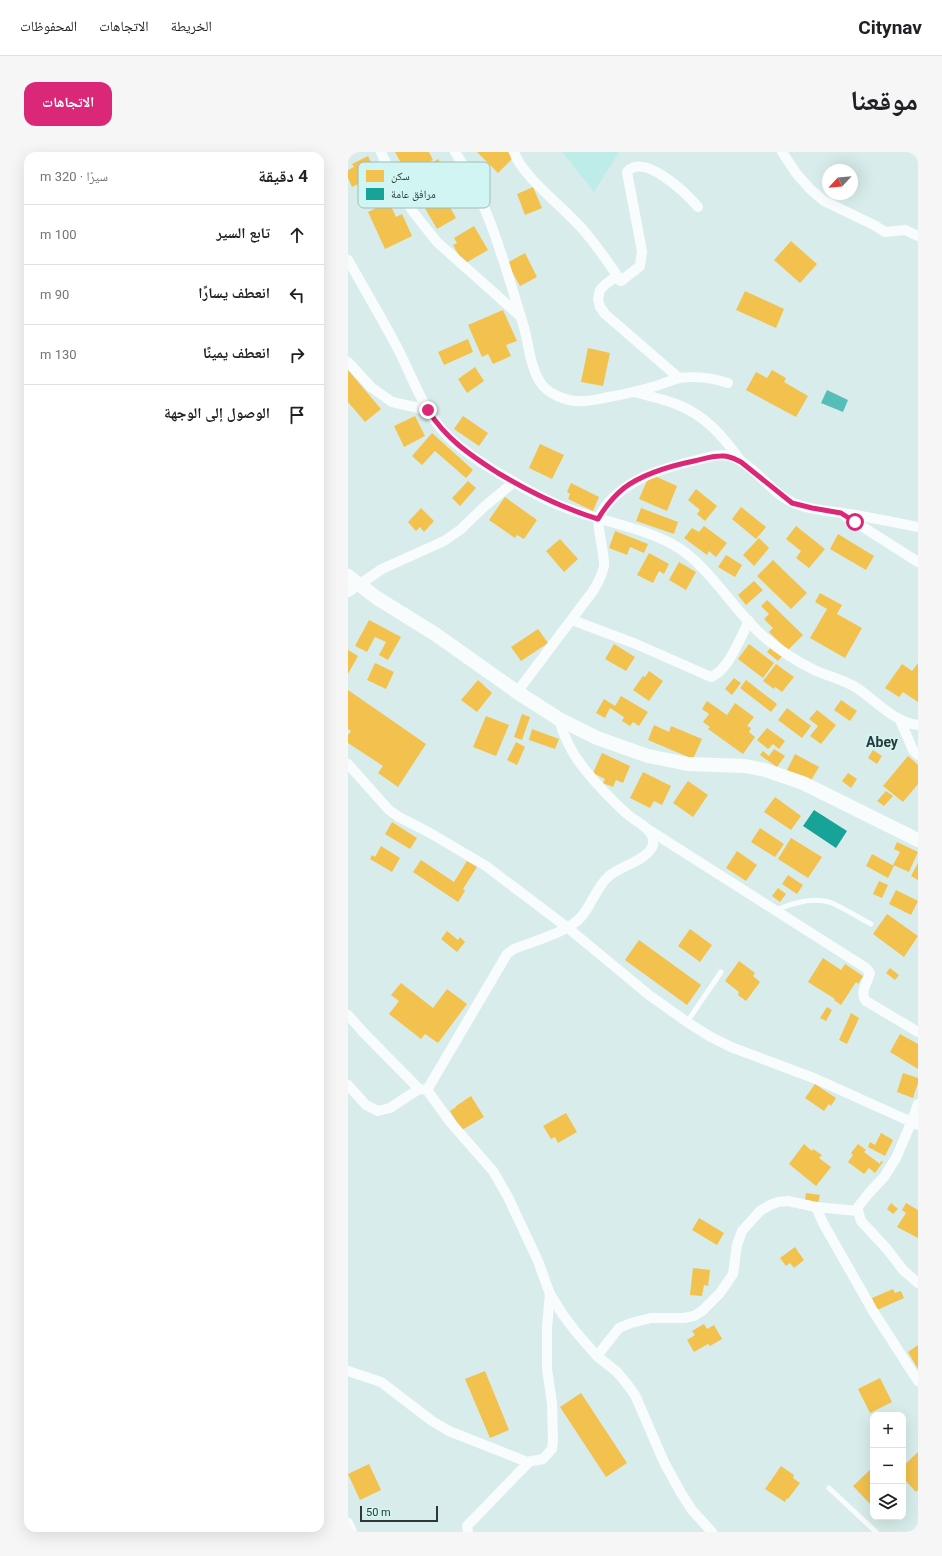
<!DOCTYPE html>
<html lang="ar">
<head>
<meta charset="utf-8">
<style>
  :root { --surface:#fff; --page:#f6f6f6; --text:#202124; --muted:#757577; --line:#e0e0e0; --accent:#db2777 }
  body { margin:0; font-family:Roboto,"Noto Naskh Arabic",sans-serif; background:var(--page); color:var(--text); direction:rtl }
  .controls { position:absolute; right:12px; bottom:12px; display:grid; overflow:hidden; border-radius:8px; box-shadow:0 4px 16px #0002 }
  .controls button { width:36px; height:36px; display:grid; place-items:center; padding:0; border:0; border-bottom:1px solid var(--line); background:var(--surface); color:var(--text); font:20px sans-serif }
  .compass { position:absolute; left:474px; top:12px; width:36px; height:36px; border-radius:50%; background:var(--surface); box-shadow:0 4px 16px #0002; rotate:244deg }
  .scale { position:absolute; left:12px; bottom:10px; width:78px; box-sizing:border-box; padding-left:4px; border:2px solid #2b3938; border-top:0; font-size:11px; line-height:14px; white-space:nowrap; color:#2b3938; -webkit-text-stroke:3px #d0f5f2; paint-order:stroke }
  .stop { position:absolute; width:12px; height:12px; margin:-9px; border:3px solid #db2777; border-radius:50%; background:#fff }
  .stop.end { background:#db2777; border-color:#fff; box-shadow:0 1px 4px #0008 }
  .list { margin:0; padding:0; list-style:none }
  h2 { display:flex; justify-content:space-between; align-items:center; height:52px; margin:0; padding:0 16px; font-size:17px }
  h2 small { font-size:13px; font-weight:400; color:var(--muted) }
  .list li { display:grid; grid-template-columns:26px 1fr auto; gap:12px; align-items:center; box-sizing:border-box; height:60px; padding:0 16px; border-top:1px solid var(--line) }
  .list b { display:block; font-size:15px; white-space:nowrap }
  .list em { font-size:13px; font-style:normal; color:var(--muted) }
  .icon { flex:none; width:22px; height:22px; fill:none; stroke:currentColor; stroke-width:2; stroke-linecap:round; stroke-linejoin:round }
  .map { position:relative; flex:none; width:570px; height:1380px; overflow:hidden; direction:ltr; border-radius:12px }
  header { display:flex; align-items:center; gap:24px; box-sizing:border-box; height:56px; padding:0 20px; background:var(--surface); border-bottom:1px solid var(--line) }
  header strong { font-size:19px }
  nav { display:flex; gap:22px; margin-inline-start:auto; font-size:14px }
  .intro { display:flex; align-items:center; justify-content:space-between; box-sizing:border-box; height:96px; padding:0 24px }
  h1 { margin:0; font-size:28px }
  .button { padding:10px 18px; border-radius:12px; background:var(--accent); color:#fff; font-size:14px; font-weight:700 }
  main { display:flex; gap:24px; padding:0 24px }
  aside { flex:1; background:var(--surface); border-radius:12px; box-shadow:0 4px 16px #0002 }
  .map>svg:first-child { display:block }
  .green { fill:#beece9 }
  .water { fill:#56bdb9 }
  .homes { fill:#f2c14e }
  .public { fill:#17a398 }
  .lines { fill:none; stroke-linecap:round; stroke-linejoin:round }
  .service { stroke:#f9fcfc; stroke-width:5 }
  .minor { stroke:#f9fcfc; stroke-width:10 }
  .secondary { stroke:#f9fcfc; stroke-width:14 }
  .route { stroke:#db2777; stroke-width:5 }
  .labels { text-anchor:middle; dominant-baseline:central; stroke-width:4; stroke-linejoin:round; paint-order:stroke }
  .quarter-label { font-size:14px; font-weight:bold; fill:#2b3938; stroke:#d0f5f2 }
  .key { fill:#d0f5f2; stroke:#9ebdba; stroke-width:1 }
  .key-label { font-size:11px; fill:#2b3938 }
</style>
</head>
<body>
<header>
<strong>Citynav</strong>
<nav><a>الخريطة</a><a>الاتجاهات</a><a>المحفوظات</a></nav>
</header>
<div class="intro"><h1>موقعنا</h1><a class="button">الاتجاهات</a></div>
<main>
<div class="map">
<svg width="570" height="1380" viewBox="0 0 570 1380">
  <rect width="100%" height="100%" fill="#d8edeb"/>
  <!-- green -->
  <path class="green" d="M214 0H271L246 40Z"/>
  <!-- water -->
  <path class="water" d="M479 238 500 248 495 260 473 251Z"/>
  <!-- homes -->
  <g class="homes">
    <path d="M47 0H81L85 8 59 22Z"/>
    <path d="M129 0H160L165 6 150 21Z"/>
    <path d="M20 4 34 33 15 43 10 32 4 35 0 26V18L6 15 4 12Z"/>
    <path d="M90 7 98 21 83 30 75 17Z"/>
    <path d="M91 35 108 66 89 77 71 46Z"/>
    <path d="M185 35 194 56 177 63 169 42Z"/>
    <path d="M41 50 48 65 54 62 64 84 37 97 20 60Z"/>
    <path d="M126 74 140 98 116 112 105 93 109 91 106 86Z"/>
    <path d="M443 89 469 112 452 131 426 108Z"/>
    <path d="M177 101 189 125 172 134 159 111Z"/>
    <path d="M397 139 436 157 428 176 388 158Z"/>
    <path d="M155 158 169 189 158 193 163 204 145 212 140 202 134 205 120 173Z"/>
    <path d="M120 187 125 200 96 213 90 200Z"/>
    <path d="M240 196 262 201 255 234 233 230Z"/>
    <path d="M127 215 136 229 119 241 110 227Z"/>
    <path d="M0 218 33 257 17 270 0 250Z"/>
    <path d="M424 218 438 226 436 230 460 244 448 265 398 238 408 220 419 226Z"/>
    <path d="M67 264 77 284 56 295 46 274Z"/>
    <path d="M115 264 140 281 131 294 106 277Z"/>
    <path d="M84 281 125 318 118 326 87 299 74 313 64 304Z"/>
    <path d="M192 292 216 303 204 327 181 316Z"/>
    <path d="M302 322 329 334 319 359 291 347Z"/>
    <path d="M120 329 128 336 112 354 104 346Z"/>
    <path d="M223 331 251 345 245 359 220 347 222 342 219 340Z"/>
    <path d="M348 337 369 354 357 369 349 362 352 358 340 348Z"/>
    <path d="M157 345 189 368 176 387 169 383 167 386 141 368Z"/>
    <path d="M393 355 418 375 408 387 384 367Z"/>
    <path d="M73 356 86 369 76 380 72 375 68 379 60 370Z"/>
    <path d="M293 356 330 370 326 382 288 369Z"/>
    <path d="M356 374 379 391 368 405 361 399 359 403 336 386 344 376 351 380Z"/>
    <path d="M448 374 477 397 461 416 448 406 453 399 438 387Z"/>
    <path d="M267 379 300 392 296 401 282 395 279 403 261 396Z"/>
    <path d="M490 382 526 404 518 418 482 397Z"/>
    <path d="M411 386 421 396 406 414 395 403Z"/>
    <path d="M212 387 230 407 216 420 198 399Z"/>
    <path d="M301 401 321 412 316 422 311 419 305 431 289 423Z"/>
    <path d="M378 403 394 413 387 425 370 415Z"/>
    <path d="M425 408 459 441 443 457 409 424Z"/>
    <path d="M331 410 348 420 338 438 321 428Z"/>
    <path d="M406 429 415 438 398 453 390 443Z"/>
    <path d="M472 441 494 453 489 462 514 476 497 506 462 486 479 457 467 450Z"/>
    <path d="M419 448 455 483 440 498 421 480 425 476 416 467 421 462 413 454Z"/>
    <path d="M21 468 53 485 40 508 31 503 38 490 27 485 19 500 7 494Z"/>
    <path d="M190 477 200 491 173 509 163 495Z"/>
    <path d="M266 492 287 505 278 519 257 507Z"/>
    <path d="M401 492 426 511 415 526 390 507Z"/>
    <path d="M424 494 435 503 430 509 419 500Z"/>
    <path d="M0 498 10 504 0 522Z"/>
    <path d="M27 511 46 520 38 537 19 528Z"/>
    <path d="M570 511V550L555 540 551 545 537 536 554 512 564 519Z"/>
    <path d="M428 512 446 525 434 540 427 535 426 537 415 529Z"/>
    <path d="M301 519 315 529 301 549 285 538 295 524 297 525Z"/>
    <path d="M386 526 393 531 384 543 377 537Z"/>
    <path d="M130 528 144 541 129 560 113 548Z"/>
    <path d="M398 528 429 552 423 560 392 536Z"/>
    <path d="M0 538 78 592 50 635 30 621 35 614 0 591V583L3 579 0 577Z"/>
    <path d="M273 544 300 560 291 574 285 570 282 574 274 569 276 565 262 556 257 566 248 561 256 547 267 554Z"/>
    <path d="M493 548 509 559 502 569 486 558Z"/>
    <path d="M359 549 379 563 387 551 406 565 399 574 403 576 401 580 407 585 395 602 360 577 362 575 355 570 361 562 354 557Z"/>
    <path d="M439 556 463 574 454 586 430 568Z"/>
    <path d="M469 558 488 573 473 592 462 584 470 574 461 567Z"/>
    <path d="M174 562 182 565 174 588 166 585Z"/>
    <path d="M138 564 161 573 148 604 125 595Z"/>
    <path d="M306 573 321 580 323 574 354 587 345 607 300 588Z"/>
    <path d="M419 576 437 589 431 597 425 592 420 597 409 588Z"/>
    <path d="M184 577 211 587 207 597 181 588Z"/>
    <path d="M168 590 177 595 169 613 159 608Z"/>
    <path d="M426 597 437 604 429 615 412 603 415 599 421 604Z"/>
    <path d="M525 598 534 604 529 612 520 606Z"/>
    <path d="M254 601 282 614 275 631 268 628 265 635 255 631 257 627 245 621Z"/>
    <path d="M447 602 471 615 462 630 439 618Z"/>
    <path d="M560 604 570 613V632L555 650 535 634Z"/>
    <path d="M295 620 323 634 314 653 306 649 302 656 282 646Z"/>
    <path d="M500 621 509 627 503 636 494 629Z"/>
    <path d="M340 629 360 643 345 665 325 651Z"/>
    <path d="M538 639 545 644 536 654 529 649Z"/>
    <path d="M427 645 453 664 443 678 416 660Z"/>
    <path d="M44 670 69 686 62 697 37 682Z"/>
    <path d="M412 676 436 692 427 705 403 690Z"/>
    <path d="M443 686 474 705 460 726 430 707Z"/>
    <path d="M549 690 570 700 561 720 545 713 552 700 546 697Z"/>
    <path d="M33 694 52 706 44 720 22 707 24 703 27 705Z"/>
    <path d="M389 699 409 713 398 729 378 716Z"/>
    <path d="M524 702 546 714 540 726 518 714Z"/>
    <path d="M73 708 106 730 119 709 129 715 115 737 117 739 110 750 65 720Z"/>
    <path d="M570 711V728L563 724Z"/>
    <path d="M440 723 455 733 449 742 434 732Z"/>
    <path d="M531 729 540 733 534 746 525 742Z"/>
    <path d="M430 736 438 742 432 750 424 744Z"/>
    <path d="M548 738 570 749 563 763 541 752Z"/>
    <path d="M539 762 570 784 556 805 525 782Z"/>
    <path d="M342 777 364 793 352 810 330 794Z"/>
    <path d="M99 779 110 788 112 785 117 790 109 800 93 787Z"/>
    <path d="M291 788 353 833 339 853 277 808Z"/>
    <path d="M475 806 493 818 497 812 515 824 510 832 508 830 493 853 486 848 487 847 460 830Z"/>
    <path d="M391 809 407 821 405 824 412 830 398 849 390 843 391 840 377 829Z"/>
    <path d="M542 816 551 823 547 828 538 821Z"/>
    <path d="M53 831 85 856 99 837 119 852 90 891 77 882 73 887 41 862 51 849 43 843Z"/>
    <path d="M479 855 484 858 478 869 472 866Z"/>
    <path d="M503 861 511 866 499 892 491 888Z"/>
    <path d="M552 882 570 892V917L542 900Z"/>
    <path d="M555 921 570 926V931L565 946 549 940Z"/>
    <path d="M467 932 488 946 483 954 481 952 476 959 457 946Z"/>
    <path d="M123 944 136 965 114 978 102 959 108 955V954Z"/>
    <path d="M218 961 229 980 210 991 207 985 203 987 195 974Z"/>
    <path d="M533 981 545 988 537 1004 520 995 522 990 527 993Z"/>
    <path d="M456 992 464 999 465 997 474 1003 471 1006 483 1015 468 1034 441 1012Z"/>
    <path d="M510 992 518 998 516 1000 532 1012 533 1009 535 1010 527 1021 521 1016 516 1022 500 1010 505 1003 503 1001Z"/>
    <path d="M458 1041 472 1043 470 1051 457 1048Z"/>
    <path d="M543 1051 550 1057 545 1062 539 1057Z"/>
    <path d="M558 1051 570 1058V1086L549 1075 558 1061 554 1058Z"/>
    <path d="M351 1066 376 1081 369 1093 344 1078Z"/>
    <path d="M447 1095 456 1108 446 1116 442 1111 438 1114 432 1106Z"/>
    <path d="M345 1116 362 1118 360 1134 356 1133 354 1144 342 1143Z"/>
    <path d="M545 1137 547 1141 553 1139 556 1146 529 1158 524 1146Z"/>
    <path d="M356 1172 359 1177 366 1173 374 1187 362 1194 360 1192 346 1200 339 1188 347 1183 344 1179Z"/>
    <path d="M570 1193V1217L560 1200Z"/>
    <path d="M137 1219 161 1278 142 1286 117 1227Z"/>
    <path d="M532 1226 544 1250 522 1261 510 1237Z"/>
    <path d="M233 1241 279 1311 258 1325 212 1255Z"/>
    <path d="M570 1300V1338L568 1340 555 1326V1314Z"/>
    <path d="M21 1312 33 1338 12 1348 0 1322Z"/>
    <path d="M433 1314 446 1323 445 1326 452 1331 440 1347 439 1346 437 1350 417 1337Z"/>
    <path d="M525 1315V1353L524 1354 505 1334Z"/>
  </g>
  <!-- public -->
  <path class="public" d="M466 658 499 679 488 696 455 674Z"/>
  <g class="lines">
    <!-- service -->
    <g class="service">
      <path d="M428 758C444 751 464 745 481 750 493 754 511 766 523 772"/>
      <path d="M339 870 373 820"/>
      <path d="M481 1336 528 1380"/>
    </g>
    <!-- minor -->
    <g class="minor">
      <path d="M33 0 46 29 66 61 89 90 171 163"/>
      <path d="M107 0C141 51 157 114 175 172 181 191 181 212 192 230 199 241 215 248 228 249 239 250 251 247 261 245 278 242 295 238 311 233 318 231 325 227 332 226 347 224 365 226 380 231"/>
      <path d="M166 0C174 25 219 58 237 80 250 95 261 112 273 129"/>
      <path d="M434 0 448 21 461 36 476 49 526 73 537 80 557 78 570 84"/>
      <path d="M0 108C17 138 35 168 51 199 65 227 76 259 98 282 112 297 129 308 147 319 174 335 202 352 233 361 263 371 296 377 324 392 361 412 383 456 415 484 430 497 448 509 466 518 480 524 496 528 509 536 528 549 546 570 570 573"/>
      <path d="M0 210 23 235 44 250 80 258"/>
      <path d="M331 226 257 162 252 155 250 147 252 138 258 132 266 126 273 129 292 114 294 99 279 20C296 0 338 41 350 55"/>
      <path d="M287 240C300 244 315 247 328 252 357 263 375 284 392 308"/>
      <path d="M496 363 570 410"/>
      <path d="M0 440 34 417 96 389 112 378 137 354 166 330"/>
      <path d="M224 468 288 492 363 525C381 518 392 486 401 469"/>
      <path d="M169 540 245 439C250 431 254 423 256 414 257 401 248 374 251 366 252 362 255 358 257 355 279 326 315 316 349 308 360 305 374 301 385 305 410 316 425 345 451 353 465 358 481 359 495 361 520 365 545 370 570 375"/>
      <path d="M211 567C216 586 226 605 239 620 250 634 266 650 279 662 287 669 300 674 304 684 305 685 305 691 305 693 300 708 272 714 261 724 249 734 244 752 234 764 221 780 186 789 166 797L159 802 79 938 103 971 145 1019 160 1045 190 1109 202 1142 215 1163 228 1180 249 1204 269 1220 279 1232 287 1243 316 1310 333 1341 344 1358 364 1380"/>
      <path d="M552 568 565 598 570 603"/>
      <path d="M0 612 41 658 51 665 82 681 138 714 220 776 301 843 339 870 361 884 383 895 468 927 570 973"/>
      <path d="M301 678 518 816 522 821C520 830 511 840 518 849L570 880"/>
      <path d="M0 863 15 880 71 937 79 938"/>
      <path d="M0 933 18 953 30 959 42 956 71 937"/>
      <path d="M570 952 563 971 548 1006 536 1025 521 1041 510 1055V1059L513 1069 539 1097 555 1118 570 1131"/>
      <path d="M510 1059 468 1055 475 1071 525 1159 570 1229"/>
      <path d="M249 1204 271 1176 283 1171 303 1166H336L346 1164 354 1159 372 1141 385 1122 389 1093 394 1079 412 1059 422 1053 430 1050 440 1049 468 1055"/>
      <path d="M0 1219 33 1230 84 1269 101 1279 179 1310 195 1307 204 1297 205 1289 204 1251 199 1217V1175L202 1142"/>
      <path d="M0 1371 4 1380"/>
      <path d="M120 1380 119 1374 181 1310"/>
    </g>
    <!-- secondary -->
    <path class="secondary" d="M0 424 29 446 87 482 169 540 211 567 249 586 300 604 340 612 397 614 417 618 455 631 570 688"/>
  </g>
  <g class="lines">
    <!-- route -->
    <path class="route" d="M80 258C97 286 122 303 150 321 182 340 214 356 250 367 257 355 265 345 276 336 296 321 322 314 346 309 355 307 364 304 373 304 381 303 387 307 393 310L444 351 464 356 493 361 507 370"/>
  </g>
  <g class="labels">
    <!-- quarter labels -->
    <g class="quarter-label">
      <text x="534" y="590">Abey</text>
    </g>
  </g>
  <!-- legend -->
  <rect x="10" y="10" width="132" height="46" rx="6" class="key"/>
  <rect x="18" y="18" width="18" height="12" fill="#f2c14e"/>
  <rect x="18" y="36" width="18" height="12" fill="#17a398"/>
  <g class="key-label">
    <text x="43" y="28">سكن</text>
    <text x="43" y="46">مرافق عامة</text>
  </g>
</svg>
<div class="controls">
<button>+</button>
<button>−</button>
<button><svg class="icon" aria-label="layers" viewBox="0 0 24 24"><path d="M12 4l9 5-9 5-9-5zM3 14l9 5 9-5"/></svg></button>
</div>
<svg class="compass" viewBox="-18 -18 36 36"><path d="M0-13l5 13h-10z" fill="#e53935"/><path d="M0 13l5-13h-10z" fill="#757577"/></svg>
<div class="scale">50 m</div>
<div class="stop" style="left:507px;top:370px"></div>
<div class="stop end" style="left:80px;top:258px"></div>
</div>
<aside>
<h2>4 دقيقة<small>سيرًا · 320 m</small></h2>
<ul class="list">
<li><svg class="icon" aria-label="ahead" viewBox="0 0 24 24"><path d="M12 20V5M6 11l6-6 6 6"/></svg><div><b>تابع السير</b></div><em>100 m</em></li>
<li><svg class="icon" aria-label="left" viewBox="0 0 24 24"><path d="M17 20v-9H6M10 6l-5 5 5 5"/></svg><div><b>انعطف يسارًا</b></div><em>90 m</em></li>
<li><svg class="icon" aria-label="right" viewBox="0 0 24 24"><path d="M7 20v-9h11M14 6l5 5-5 5"/></svg><div><b>انعطف يمينًا</b></div><em>130 m</em></li>
<li><svg class="icon" aria-label="arrive" viewBox="0 0 24 24"><path d="M6 21V4h12l-3 4 3 4H6"/></svg><div><b>الوصول إلى الوجهة</b></div></li>
</ul>
</aside>
</main>
</body>
</html>
